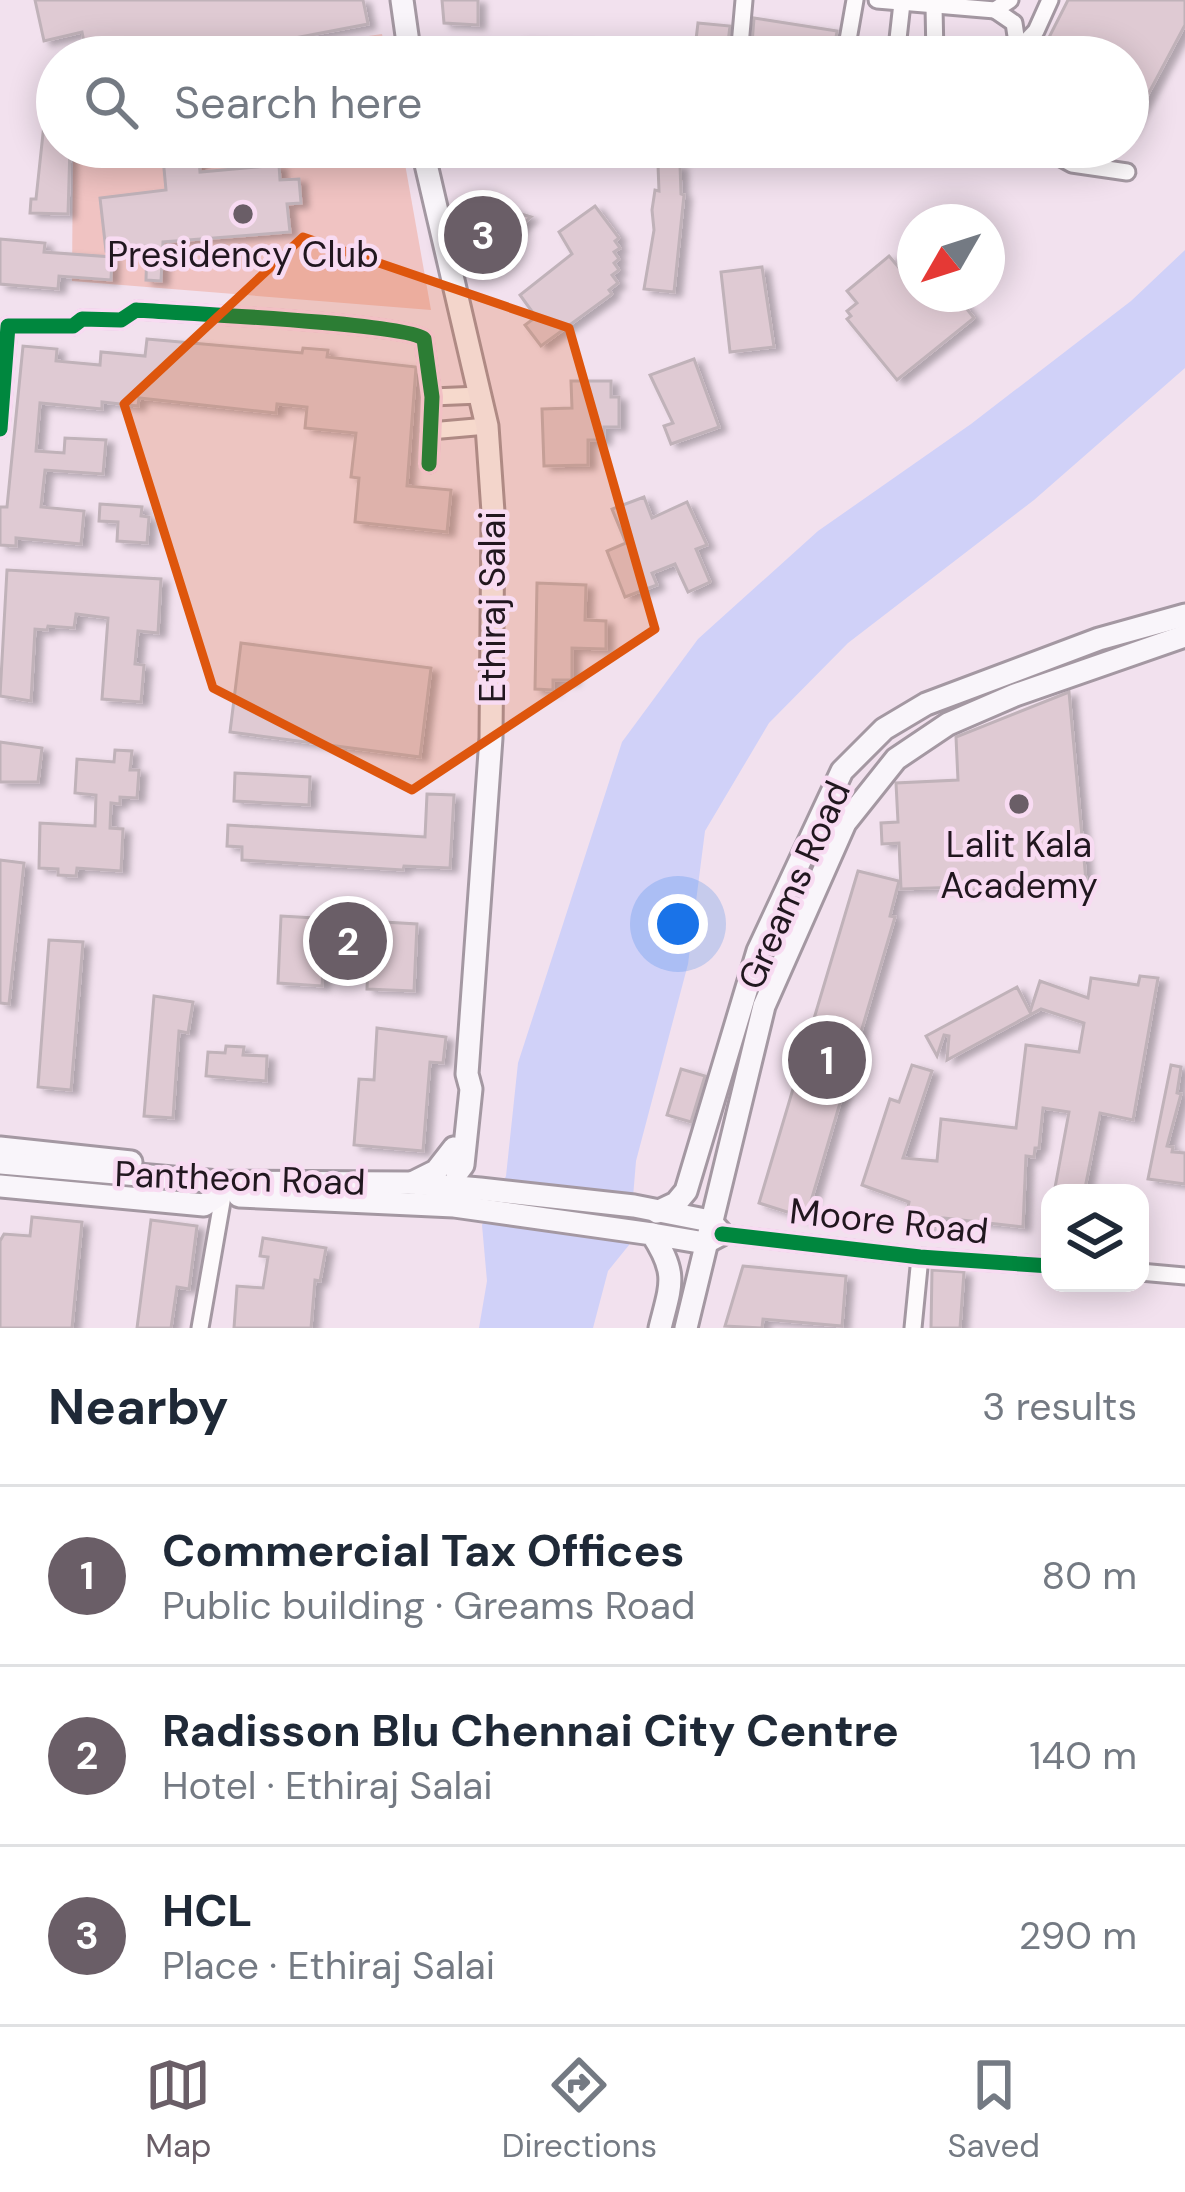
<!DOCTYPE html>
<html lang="en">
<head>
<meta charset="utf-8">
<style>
  :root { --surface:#fff; --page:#f2f2f3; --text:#1f2937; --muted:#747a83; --line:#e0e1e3; --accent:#6a5e67 }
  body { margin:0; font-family:"DM Sans",sans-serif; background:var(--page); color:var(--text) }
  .controls { position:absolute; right:36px; bottom:36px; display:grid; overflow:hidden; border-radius:24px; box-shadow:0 6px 30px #0003 }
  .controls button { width:108px; height:108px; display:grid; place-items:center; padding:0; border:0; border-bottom:3px solid var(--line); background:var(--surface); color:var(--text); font:60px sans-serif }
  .compass { position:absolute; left:897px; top:204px; width:108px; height:108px; border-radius:50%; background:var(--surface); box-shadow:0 6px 30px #0003; rotate:231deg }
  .you { position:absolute; left:678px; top:924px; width:42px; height:42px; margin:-30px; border:9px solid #fff; border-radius:50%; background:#1a73e8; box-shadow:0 0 0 18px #1a73e833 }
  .badge { display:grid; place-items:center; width:78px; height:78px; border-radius:50%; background:var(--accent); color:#fff; font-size:39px; font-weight:700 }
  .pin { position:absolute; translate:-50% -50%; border:6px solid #fff; box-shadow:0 3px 12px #0006 }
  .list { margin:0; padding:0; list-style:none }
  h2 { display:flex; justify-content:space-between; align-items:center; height:156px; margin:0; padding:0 48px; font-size:51px }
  h2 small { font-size:39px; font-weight:400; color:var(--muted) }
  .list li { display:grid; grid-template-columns:78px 1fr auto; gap:36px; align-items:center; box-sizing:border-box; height:180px; padding:0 48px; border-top:3px solid var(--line) }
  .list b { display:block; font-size:45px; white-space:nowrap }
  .list p { margin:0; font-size:39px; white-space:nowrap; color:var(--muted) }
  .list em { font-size:39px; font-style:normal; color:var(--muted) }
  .icon { flex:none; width:66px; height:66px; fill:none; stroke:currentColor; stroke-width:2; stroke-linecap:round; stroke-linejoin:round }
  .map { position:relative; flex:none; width:1185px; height:1328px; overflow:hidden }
  .search { position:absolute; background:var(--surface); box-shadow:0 6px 30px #0003; left:36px; right:36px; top:36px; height:132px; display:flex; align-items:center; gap:30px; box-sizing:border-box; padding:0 42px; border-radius:66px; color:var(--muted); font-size:45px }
  .sheet { height:696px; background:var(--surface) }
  nav { display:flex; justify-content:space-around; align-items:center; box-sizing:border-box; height:168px; border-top:3px solid var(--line); background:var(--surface); font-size:33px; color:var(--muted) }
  nav a { display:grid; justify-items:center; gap:6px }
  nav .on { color:var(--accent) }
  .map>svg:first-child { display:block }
  .green { fill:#f0c3c2 }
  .water { fill:#d0d1f8 }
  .building { fill:#dfcad3; stroke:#c0b2b9; stroke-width:3; filter:url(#shadow) }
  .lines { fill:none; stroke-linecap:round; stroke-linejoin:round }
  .minor-casing { stroke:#a498a2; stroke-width:21 }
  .secondary-casing { stroke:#a498a2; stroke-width:27 }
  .minor { stroke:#fdfafc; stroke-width:15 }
  .secondary { stroke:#f9f5fa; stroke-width:21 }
  .cycleway-casing { stroke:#f8dbf2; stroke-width:22 }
  .cycleway { stroke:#00873e; stroke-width:15 }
  .marked { fill:#de560d; fill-opacity:0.2; stroke:#de560d; stroke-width:9; stroke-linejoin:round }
  .poi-dot { fill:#6a5e67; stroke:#f8dbf2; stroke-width:4.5 }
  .labels { text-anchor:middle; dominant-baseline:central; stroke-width:9; stroke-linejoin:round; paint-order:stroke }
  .poi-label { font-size:36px; fill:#21171f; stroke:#f8dbf2 }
  .street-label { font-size:36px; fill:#21171f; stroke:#f8dbf2 }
</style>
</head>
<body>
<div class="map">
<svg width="1185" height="1328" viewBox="0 0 1185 1328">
  <defs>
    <filter id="shadow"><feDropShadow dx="7" dy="4" stdDeviation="3" flood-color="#0004"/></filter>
  </defs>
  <rect width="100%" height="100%" fill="#f2e1ee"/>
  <!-- green -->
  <g class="green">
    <path d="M382 34 386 57H225Z"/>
    <path d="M73 147H402L431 310 72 281Z"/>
  </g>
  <!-- water -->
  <path class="water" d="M1185 250V368L1034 500 848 643 769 723 705 831 688 964 636 1161 629 1245 608 1271 593 1328H479L487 1281 482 1225 506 1176 518 1063 622 742 698 639 818 531 971 424 1131 301Z"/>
  <!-- building -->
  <g class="building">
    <path d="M35 0H363L368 24 216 53 215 46 156 57H87L82 32 44 41Z"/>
    <path d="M442 0H478V25L444 23Z"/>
    <path d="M1068 0H1185V25L1128 132V57H1039Z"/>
    <path d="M754 18 837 31 833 57H751Z"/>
    <path d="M698 23 730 26 727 51 695 48Z"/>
    <path d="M520 38 587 40V57H519Z"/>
    <path d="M48 87 57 88V147H70L68 214 30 213 31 199H36Z"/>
    <path d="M162 147H198L200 172 279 165 280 180 299 179 301 203 287 204 290 232 163 242 161 281 146 280 147 246 106 251 100 198 166 190Z"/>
    <path d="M658 165H680L681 194 684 195 674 292 644 289 654 230 652 210 655 190 659 191Z"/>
    <path d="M459 205 495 206 531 217 477 263 461 248 454 218Z"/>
    <path d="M595 206 619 238 615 241 620 248 614 252 619 259 614 263 619 270 612 275 618 283 609 290 612 294 541 346 525 325 536 317 520 295 572 254 559 232Z"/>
    <path d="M0 239 45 243 44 252 112 257 111 280 59 276 58 289 0 284Z"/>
    <path d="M889 256 900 269 915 257V294H955L974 318 897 380 847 319 851 316 847 311 857 303 847 291Z"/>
    <path d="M762 267 774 347 730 352 721 272Z"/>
    <path d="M147 339 302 353 303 348 328 350 327 357 416 367 407 486 451 490 447 532 355 522 359 478 351 477 356 433 305 428 307 407 277 404 276 413 139 398 138 406 102 402V409L40 403 36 451 64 453 65 438 106 440 103 474 45 470 41 507 84 511 81 544 16 538V546L0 545V507H7L23 346 57 349 56 361 100 365 101 352 145 356Z"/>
    <path d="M694 359 719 427 671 444 664 426 673 423 650 375Z"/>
    <path d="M571 381H611V397H619V427H604V440H588V465L544 466 542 409 572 408Z"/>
    <path d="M644 497 652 518 687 502 707 545 696 549 710 582 688 592 675 564 652 573 657 585 625 597 607 551 626 543 612 509Z"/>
    <path d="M100 504 142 507 141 516 149 517 147 543 117 541 118 522 99 521Z"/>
    <path d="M7 570 161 579 158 633 138 631 135 664 144 665 141 702 102 699 108 618 76 614 74 628 48 626 47 630 35 629 31 701 0 696Z"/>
    <path d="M537 583 586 585 585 620 606 621V649L572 648V680H553V690L535 689Z"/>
    <path d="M241 643 431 668 420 757 230 732Z"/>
    <path d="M1069 692 1086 881 962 891 961 887 901 889 899 843 882 844 881 823 898 822 896 783 958 780 956 737Z"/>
    <path d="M0 742 42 748 38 782H0Z"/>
    <path d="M115 750 132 751 130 770H139L137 798 120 797V804L111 803 110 828 123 829 121 871 77 868 76 876 58 875V869L39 868 40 823 95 826 96 795 75 793 77 759 114 762Z"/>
    <path d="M235 773 310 777 309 805 234 801Z"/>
    <path d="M427 794 454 795 450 868 404 866 403 870 242 860V847L227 846 228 825 425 837Z"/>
    <path d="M0 860 24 863 9 1004 0 1003Z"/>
    <path d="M858 871 899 881 890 916 895 917 806 1218 759 1203Z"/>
    <path d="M281 916 417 924 414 991 367 989 368 961 324 959 322 986 278 983Z"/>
    <path d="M49 940 83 942 71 1090 38 1087Z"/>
    <path d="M1140 976 1158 978 1133 1120 1100 1113 1084 1193H1054L1069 1112 1043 1108 1039 1148H1035L1034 1157 1026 1156 1023 1227 944 1218H937L936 1227 912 1223 913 1214 907 1213 909 1202 862 1185 890 1099 899 1102 912 1065 932 1071 903 1158 937 1161 941 1119 1016 1128 1026 1045 1079 1052 1084 1023 1041 1009 947 1060 949 1036 944 1035 937 1056 926 1036 1017 987 1030 1012 1040 981 1088 998 1091 978 1138 985Z"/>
    <path d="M154 996 193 1002 188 1033 179 1031 173 1118 144 1116Z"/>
    <path d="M377 1028 446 1037 443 1063 430 1062 423 1151 354 1145 359 1079 374 1080Z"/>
    <path d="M226 1046 244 1047 243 1055 267 1056 266 1081 206 1076 208 1052 225 1053Z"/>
    <path d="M1171 1065 1181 1067 1177 1093 1181 1094 1167 1146 1173 1147 1172 1152 1185 1153V1184L1148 1179Z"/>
    <path d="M681 1069 705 1076 691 1122 667 1115Z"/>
    <path d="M32 1217 82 1222 72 1328H0V1241L4 1234 30 1236Z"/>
    <path d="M151 1220 197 1226 189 1289 177 1287 171 1328H137Z"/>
    <path d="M263 1238 326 1248 320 1281 315 1280 311 1328H234L237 1286 263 1288 268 1257 260 1256Z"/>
    <path d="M743 1266 846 1276 842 1326 763 1319 762 1328 725 1326Z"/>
    <path d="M932 1270 964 1272 960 1328H931Z"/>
  </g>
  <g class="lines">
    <!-- minor casing -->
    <g class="minor-casing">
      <g id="minor">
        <path d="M877 0 995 10 1010 0"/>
        <path d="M934 6 935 57"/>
        <path d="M995 10 1014 23 1019 56"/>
        <path d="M1018 50 1036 31 1050 0"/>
        <path d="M739 57 744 0"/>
        <path d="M845 57 855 0"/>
        <path d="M896 57 902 3"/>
        <path d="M1041 147 1072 164 1127 172"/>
        <path d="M888 148V147"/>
        <path d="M432 397 480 395"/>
        <path d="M0 429 8 326H73L82 319 121 320 136 310C177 313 406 323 424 339L432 397 429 464"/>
        <path d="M430 431 487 426"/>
        <path d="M722 1234 920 1257 1050 1266"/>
        <path d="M1140 1272 1185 1276"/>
        <path d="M200 1328 223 1196"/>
        <path d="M913 1328 920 1257"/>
      </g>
    </g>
    <!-- secondary casing -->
    <g class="secondary-casing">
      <g id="secondary">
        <path d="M402 0 410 57"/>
        <path d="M422 147 487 426 493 512 491 738 467 1074 471 1089 463 1165 457 1173"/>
        <path d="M0 1148 131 1162"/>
        <path d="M0 1163 219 1182 411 1183 480 1189 634 1206 710 1221 722 1234 705 1243 652 1234"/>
        <path d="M412 1183 436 1171 454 1148"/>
        <path d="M0 1186 204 1205 219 1195"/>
        <path d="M239 1196 454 1206 652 1234C678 1274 671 1284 660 1328"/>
        <path d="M657 1212 676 1203 686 1191 758 951 842 771 884 729 926 704 1099 639 1185 615"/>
        <path d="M686 1328 764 1006 845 823 896 759 948 724 1015 695 1185 636"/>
      </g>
    </g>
    <!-- minor -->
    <use href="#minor" class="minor"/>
    <!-- secondary -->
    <use href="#secondary" class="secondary"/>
    <!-- cycleway casing -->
    <g class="cycleway-casing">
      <g id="cycleway">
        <path d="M0 429 8 326H73L82 319 121 320 136 310C177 313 406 323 424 339L432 397 429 464"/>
        <path d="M722 1234 920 1257 1050 1266"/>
      </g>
    </g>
    <!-- cycleway -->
    <use href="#cycleway" class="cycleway"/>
  </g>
  <!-- marked area -->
  <path class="marked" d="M303 237 569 328 655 629 412 790 213 688 124 404Z"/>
  <!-- markers -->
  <g class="poi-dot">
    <circle cx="243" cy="214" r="12"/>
    <circle cx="1019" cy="804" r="12"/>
  </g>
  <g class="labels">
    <!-- poi labels -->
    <g class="poi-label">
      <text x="243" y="254">Presidency Club</text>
      <text x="1019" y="844">Lalit Kala<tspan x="1019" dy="41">Academy</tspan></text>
    </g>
    <!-- street labels -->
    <g class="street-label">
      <text transform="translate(492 607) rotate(-90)">Ethiraj Salai</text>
      <text transform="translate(794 885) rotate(-66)">Greams Road</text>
      <text transform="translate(240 1178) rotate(2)">Pantheon Road</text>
      <text transform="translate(889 1221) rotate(6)">Moore Road</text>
    </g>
  </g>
</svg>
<div class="controls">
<button><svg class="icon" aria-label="layers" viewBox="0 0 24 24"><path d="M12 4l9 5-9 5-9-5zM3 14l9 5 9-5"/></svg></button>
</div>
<svg class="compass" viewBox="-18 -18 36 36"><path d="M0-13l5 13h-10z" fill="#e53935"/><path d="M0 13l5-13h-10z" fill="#747a83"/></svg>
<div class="you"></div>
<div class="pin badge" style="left:827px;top:1060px">1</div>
<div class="pin badge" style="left:348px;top:941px">2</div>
<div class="pin badge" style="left:483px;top:235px">3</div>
<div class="search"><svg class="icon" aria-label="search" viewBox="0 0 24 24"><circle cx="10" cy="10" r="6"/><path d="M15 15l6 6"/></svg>Search here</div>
</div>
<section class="sheet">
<h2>Nearby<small>3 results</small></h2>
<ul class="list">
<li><span class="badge">1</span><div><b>Commercial Tax Offices</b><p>Public building · Greams Road</p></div><em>80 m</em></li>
<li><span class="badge">2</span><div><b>Radisson Blu Chennai City Centre</b><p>Hotel · Ethiraj Salai</p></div><em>140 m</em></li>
<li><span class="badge">3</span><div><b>HCL</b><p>Place · Ethiraj Salai</p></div><em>290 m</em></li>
</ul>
</section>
<nav>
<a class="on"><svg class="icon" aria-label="map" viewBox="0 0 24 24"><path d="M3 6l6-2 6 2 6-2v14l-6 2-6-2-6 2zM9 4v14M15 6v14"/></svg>Map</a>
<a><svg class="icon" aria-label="directions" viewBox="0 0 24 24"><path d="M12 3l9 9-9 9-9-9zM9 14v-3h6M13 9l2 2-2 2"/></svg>Directions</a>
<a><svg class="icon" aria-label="saved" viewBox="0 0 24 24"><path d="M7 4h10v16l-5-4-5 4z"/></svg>Saved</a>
</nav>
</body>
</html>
